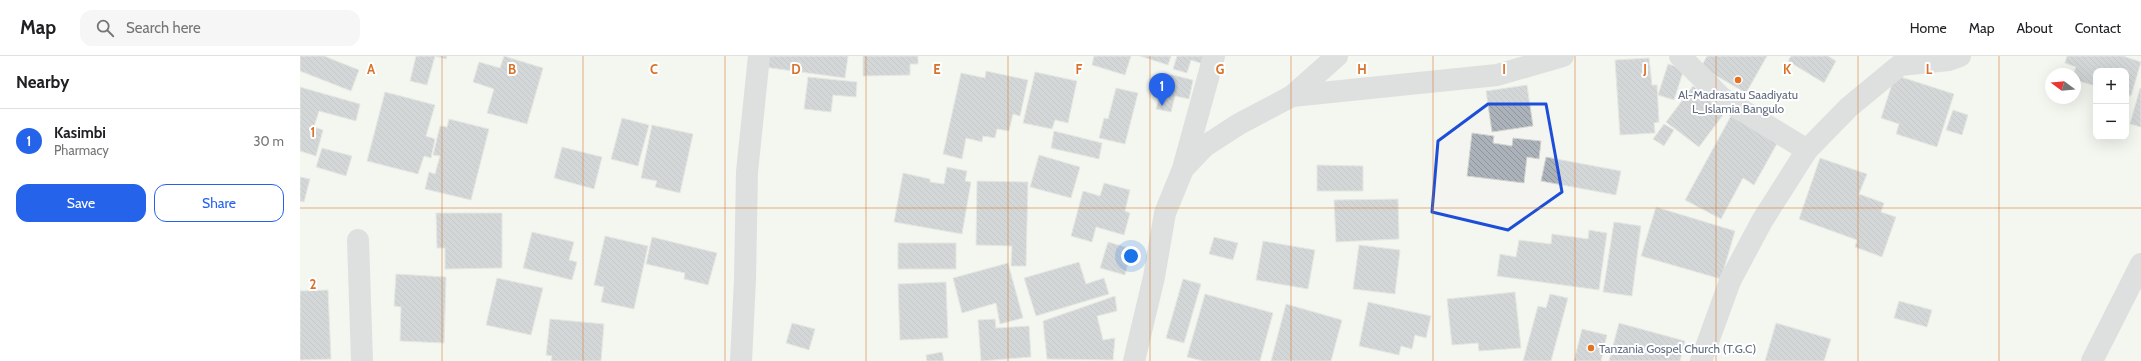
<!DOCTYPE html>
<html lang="en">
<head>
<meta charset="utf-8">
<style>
  :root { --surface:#fff; --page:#f6f6f6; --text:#202124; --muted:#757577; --line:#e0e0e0; --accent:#2563eb }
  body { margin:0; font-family:Cabin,sans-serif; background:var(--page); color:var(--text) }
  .controls { position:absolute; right:12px; top:12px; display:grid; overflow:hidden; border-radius:8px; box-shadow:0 4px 16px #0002 }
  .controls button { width:36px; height:36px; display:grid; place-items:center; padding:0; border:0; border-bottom:1px solid var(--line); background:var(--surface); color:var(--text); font:20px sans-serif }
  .compass { position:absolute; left:1745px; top:12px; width:36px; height:36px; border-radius:50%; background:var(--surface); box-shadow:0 4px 16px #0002; rotate:286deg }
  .you { position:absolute; left:831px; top:200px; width:14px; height:14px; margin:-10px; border:3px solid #fff; border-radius:50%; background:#1a73e8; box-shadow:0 0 0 6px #1a73e833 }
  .badge { display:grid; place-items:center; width:26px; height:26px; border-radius:50%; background:var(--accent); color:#fff; font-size:13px; font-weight:700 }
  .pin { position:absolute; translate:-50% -33px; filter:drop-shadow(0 1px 2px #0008) }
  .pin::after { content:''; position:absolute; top:21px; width:14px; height:12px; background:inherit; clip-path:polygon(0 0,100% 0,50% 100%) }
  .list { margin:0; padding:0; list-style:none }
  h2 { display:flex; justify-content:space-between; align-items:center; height:52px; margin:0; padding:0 16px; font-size:17px }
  h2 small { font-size:13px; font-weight:400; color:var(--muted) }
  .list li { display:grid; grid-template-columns:26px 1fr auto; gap:12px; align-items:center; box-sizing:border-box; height:64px; padding:0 16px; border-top:1px solid var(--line) }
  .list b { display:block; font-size:15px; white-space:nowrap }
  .list p { margin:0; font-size:13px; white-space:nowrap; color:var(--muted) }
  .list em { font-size:13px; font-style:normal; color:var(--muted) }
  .actions { display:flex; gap:8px; padding:12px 16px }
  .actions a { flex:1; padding:9px 0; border:1px solid var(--accent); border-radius:12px; text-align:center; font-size:14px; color:var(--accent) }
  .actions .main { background:var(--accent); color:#fff }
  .icon { flex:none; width:22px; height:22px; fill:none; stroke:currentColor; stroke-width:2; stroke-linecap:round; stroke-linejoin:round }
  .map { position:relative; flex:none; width:1841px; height:305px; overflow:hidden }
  header { display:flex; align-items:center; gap:24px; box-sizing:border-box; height:56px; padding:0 20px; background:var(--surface); border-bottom:1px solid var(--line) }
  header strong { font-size:19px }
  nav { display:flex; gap:22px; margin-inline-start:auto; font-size:14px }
  .search { width:280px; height:36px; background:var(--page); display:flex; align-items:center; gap:10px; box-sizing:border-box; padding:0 14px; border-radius:12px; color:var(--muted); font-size:15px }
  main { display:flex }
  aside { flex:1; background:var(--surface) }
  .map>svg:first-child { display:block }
  .building { fill:url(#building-back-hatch); stroke:#d5d6d3 }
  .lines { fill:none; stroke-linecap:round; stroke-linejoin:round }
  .minor { stroke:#c4c6ca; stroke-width:22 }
  .marked { fill:none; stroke:#1d4ed8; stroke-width:3; stroke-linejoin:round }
  .grid { fill:none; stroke:#d8722a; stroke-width:1; stroke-opacity:0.55 }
  .poi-dot { fill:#e57220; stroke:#fff; stroke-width:1.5 }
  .labels { text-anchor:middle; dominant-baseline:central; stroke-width:4; stroke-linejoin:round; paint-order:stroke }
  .poi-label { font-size:12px; fill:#636e82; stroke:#fff }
  .grid-label { font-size:13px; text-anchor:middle; font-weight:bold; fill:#d8722a; stroke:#fff; stroke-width:4; stroke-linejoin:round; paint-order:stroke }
</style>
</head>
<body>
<header>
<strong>Map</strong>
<div class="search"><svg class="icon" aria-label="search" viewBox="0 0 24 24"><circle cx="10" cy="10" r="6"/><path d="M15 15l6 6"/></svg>Search here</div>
<nav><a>Home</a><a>Map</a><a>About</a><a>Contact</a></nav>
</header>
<main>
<aside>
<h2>Nearby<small></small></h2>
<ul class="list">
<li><span class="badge">1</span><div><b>Kasimbi</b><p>Pharmacy</p></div><em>30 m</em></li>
</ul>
<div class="actions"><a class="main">Save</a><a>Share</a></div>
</aside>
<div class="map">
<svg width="1841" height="305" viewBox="0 0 1841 305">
  <defs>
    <pattern id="building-back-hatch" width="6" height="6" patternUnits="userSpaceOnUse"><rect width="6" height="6" fill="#acb2b9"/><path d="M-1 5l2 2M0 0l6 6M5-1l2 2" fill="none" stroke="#90959c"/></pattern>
  </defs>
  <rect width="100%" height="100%" fill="#f4f5f0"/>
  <!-- building -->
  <g class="building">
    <path d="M0 0H24L59 14 51 35 0 15Z"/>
    <path d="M116 0H147L146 3 135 0 127 29 110 25Z"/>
    <path d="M204 0 243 12 227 68 187 57 194 33 173 26 179 6 200 12Z"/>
    <path d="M465 0H548L545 22 464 11Z"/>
    <path d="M563 0H618V8H610V19L563 20Z"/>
    <path d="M794 0H831L825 19 792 9Z"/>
    <path d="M840 0H871L868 9Z"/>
    <path d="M877 0H905L903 8 891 4 887 17 873 13Z"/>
    <path d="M1407 0H1467L1446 37 1401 11Z"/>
    <path d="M1491 0H1528L1536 5 1524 27 1488 5Z"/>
    <path d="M1767 0H1823L1841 6 1831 40 1826 39V15H1796V30L1775 24 1773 18 1776 11 1765 7Z"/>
    <path d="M1349 2 1352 29H1357L1359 66 1354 67 1355 77 1320 79 1315 4Z"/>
    <path d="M1368 8 1384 13 1374 44 1358 39Z"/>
    <path d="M686 15 728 24 720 60 713 58 709 75 697 73 695 82 683 80 682 86 666 82 662 103 643 98 661 17 685 22Z"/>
    <path d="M735 16 777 25 768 67 755 64 752 73 723 67Z"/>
    <path d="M865 17 893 24 889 43 875 40 871 56 856 53Z"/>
    <path d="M1595 19 1654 38 1637 91 1596 78 1599 68 1581 62Z"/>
    <path d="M508 21 557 26 556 41 533 39 531 56 504 53Z"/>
    <path d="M1227 29 1233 70 1192 76 1186 35Z"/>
    <path d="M1393 30 1426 55 1399 91 1366 66Z"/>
    <path d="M0 31 60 48 56 65 19 55 14 71 23 74 16 100 0 95Z"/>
    <path d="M816 32 838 37 825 88 799 82 804 62 808 63Z"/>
    <path d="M1840 32 1841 33V71L1830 68Z"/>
    <path d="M85 36 135 49 126 80 135 83 131 102 124 100 118 118 67 105Z"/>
    <path d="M1653 54 1668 59 1662 79 1646 74Z"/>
    <path d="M1432 58 1479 84 1454 129 1443 122 1421 163 1385 144Z"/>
    <path d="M322 62 349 69 338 110 311 103Z"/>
    <path d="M149 63 189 73 171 144 125 133 129 116 135 118 140 100 133 99 140 70 147 71Z"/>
    <path d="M1364 68 1374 74 1364 90 1353 83Z"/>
    <path d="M352 69 393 78 380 137 355 131 357 125 341 122Z"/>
    <path d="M754 75 802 87 799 103 751 92Z"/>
    <path d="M1172 77 1194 80 1193 87 1212 90 1213 82 1241 85 1239 103 1227 101 1224 127 1167 120Z"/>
    <path d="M262 91 302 101 294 133 254 122Z"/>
    <path d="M22 92 52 100 46 120 16 111Z"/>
    <path d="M739 99 780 111 771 142 730 131Z"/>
    <path d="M1246 101 1321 115 1316 139 1241 125Z"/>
    <path d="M1520 102 1567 118 1559 138 1584 147 1581 156 1596 161 1582 201 1555 191 1557 184 1499 163Z"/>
    <path d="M1017 109 1063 110V135H1017Z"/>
    <path d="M647 111 667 115 665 125 671 126 662 178 594 166 603 117 630 123V126L644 128Z"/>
    <path d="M0 121 10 123 4 146 0 145Z"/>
    <path d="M677 125 728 126 726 210H711L712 190 676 189Z"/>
    <path d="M804 127 830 134 825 155 830 157 824 179 796 171 792 186 771 180 783 135 800 140Z"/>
    <path d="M1098 143 1099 183 1036 186 1034 144Z"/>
    <path d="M1356 151 1435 175 1421 223 1341 200Z"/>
    <path d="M136 157H202V212L145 213V192H137Z"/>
    <path d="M1314 166 1341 170 1332 240 1303 236Z"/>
    <path d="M1289 174 1307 177 1299 234 1197 220 1200 198 1216 201 1219 184 1251 188 1252 178 1288 183Z"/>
    <path d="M232 176 274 186 269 204 277 206 272 224 223 212Z"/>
    <path d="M305 180 348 190 334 253 301 246 304 231 294 229Z"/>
    <path d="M352 181 417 197 408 229 384 223 385 217 346 208Z"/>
    <path d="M914 181 938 187 933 204 909 198Z"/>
    <path d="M963 185 1015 194 1008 233 956 224Z"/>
    <path d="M808 186 832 193 825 219 800 212Z"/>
    <rect x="598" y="187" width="58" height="26"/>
    <path d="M1059 189 1100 194 1095 238 1053 233Z"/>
    <path d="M779 206 786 228 804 222 809 238 736 260 724 222Z"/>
    <path d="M708 207 723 262 700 268 696 247 662 257 653 222Z"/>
    <path d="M96 218 146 221 144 287 100 285 101 251 94 250Z"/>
    <path d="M197 222 243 232 231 279 186 269Z"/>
    <path d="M883 223 901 228 884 287 866 282Z"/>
    <path d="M646 226 648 282 600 284 598 228Z"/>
    <path d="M28 234 31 303 0 304V235Z"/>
    <path d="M1215 236 1221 292 1179 295 1178 287 1152 289 1147 243Z"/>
    <path d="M905 238 973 257 960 305H903L887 301Z"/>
    <path d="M1250 238 1268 242 1251 305H1223L1238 250 1246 252Z"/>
    <path d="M815 240 817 255 797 260 803 284 815 282 813 304 747 303 743 265Z"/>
    <path d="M1599 245 1632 254 1627 271 1594 262Z"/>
    <path d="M1068 246 1131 260 1126 282 1115 279 1112 293 1101 290 1099 299 1059 290Z"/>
    <path d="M986 248 1042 264 1031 305H971Z"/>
    <path d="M250 263 304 268 301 305H251L252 300 246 299Z"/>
    <path d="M695 263 696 272 729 270 731 301 681 305 678 264Z"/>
    <path d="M492 267 515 273 509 294 486 287Z"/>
    <path d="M1319 267 1385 285 1380 305H1309Z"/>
    <path d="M1476 267 1531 283 1524 305H1465Z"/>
    <path d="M1282 273 1307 279 1301 305H1274Z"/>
    <path d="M642 296 644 305H627L626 299Z"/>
  </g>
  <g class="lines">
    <!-- minor -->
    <g class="minor">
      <path d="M1380 0 1422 42 1507 94 1549 51 1600 9 1649 4 1660 0"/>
      <path d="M992 40 1197 19 1263 0"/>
      <path d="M884 109 914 0"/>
      <path d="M58 184 62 305"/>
      <path d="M441 305 445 223 447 116 459 0"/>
      <path d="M834 305 854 221 865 157 883 113 905 90 939 68 992 40 1037 0"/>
      <path d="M1401 305 1430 225 1462 165 1507 94"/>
      <path d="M1792 305 1841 208"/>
    </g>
  </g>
  <!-- marked area -->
  <path d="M0 0H1841V305H0ZM1188 48H1246L1262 136 1208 174 1132 156 1138 85Z" fill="#f4f5f0" fill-opacity=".55" fill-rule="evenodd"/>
  <path class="marked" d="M1188 48H1246L1262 136 1208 174 1132 156 1138 85Z"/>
  <!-- grid -->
  <path class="grid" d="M142 0V305M283 0V305M425 0V305M566 0V305M708 0V305M850 0V305M991 0V305M1133 0V305M1275 0V305M1416 0V305M1558 0V305M1699 0V305M0 152H1841"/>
  <!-- markers -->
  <g class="poi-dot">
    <circle cx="1438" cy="24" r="4"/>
    <circle cx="1291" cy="292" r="4"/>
  </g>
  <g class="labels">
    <!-- poi labels -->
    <g class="poi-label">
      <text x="1438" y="38">Al-Madrasatu Saadiyatu<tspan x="1438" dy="14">L_Islamia Bangulo</tspan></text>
      <text x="1299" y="292" text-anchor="start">Tanzania Gospel Church (T.G.C)</text>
    </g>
  </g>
  <g class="grid-label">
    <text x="71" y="18">A</text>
    <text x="212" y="18">B</text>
    <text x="354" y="18">C</text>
    <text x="496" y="18">D</text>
    <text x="637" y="18">E</text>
    <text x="779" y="18">F</text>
    <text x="920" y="18">G</text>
    <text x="1062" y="18">H</text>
    <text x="1204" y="18">I</text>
    <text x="1345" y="18">J</text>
    <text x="1487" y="18">K</text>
    <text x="1629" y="18">L</text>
    <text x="13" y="81">1</text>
    <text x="13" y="233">2</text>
  </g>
</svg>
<div class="controls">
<button>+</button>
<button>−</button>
</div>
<svg class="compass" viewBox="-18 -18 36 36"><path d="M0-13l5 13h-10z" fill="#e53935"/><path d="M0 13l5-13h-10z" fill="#757577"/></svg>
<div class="you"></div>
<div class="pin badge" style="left:862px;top:50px">1</div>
</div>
</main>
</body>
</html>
